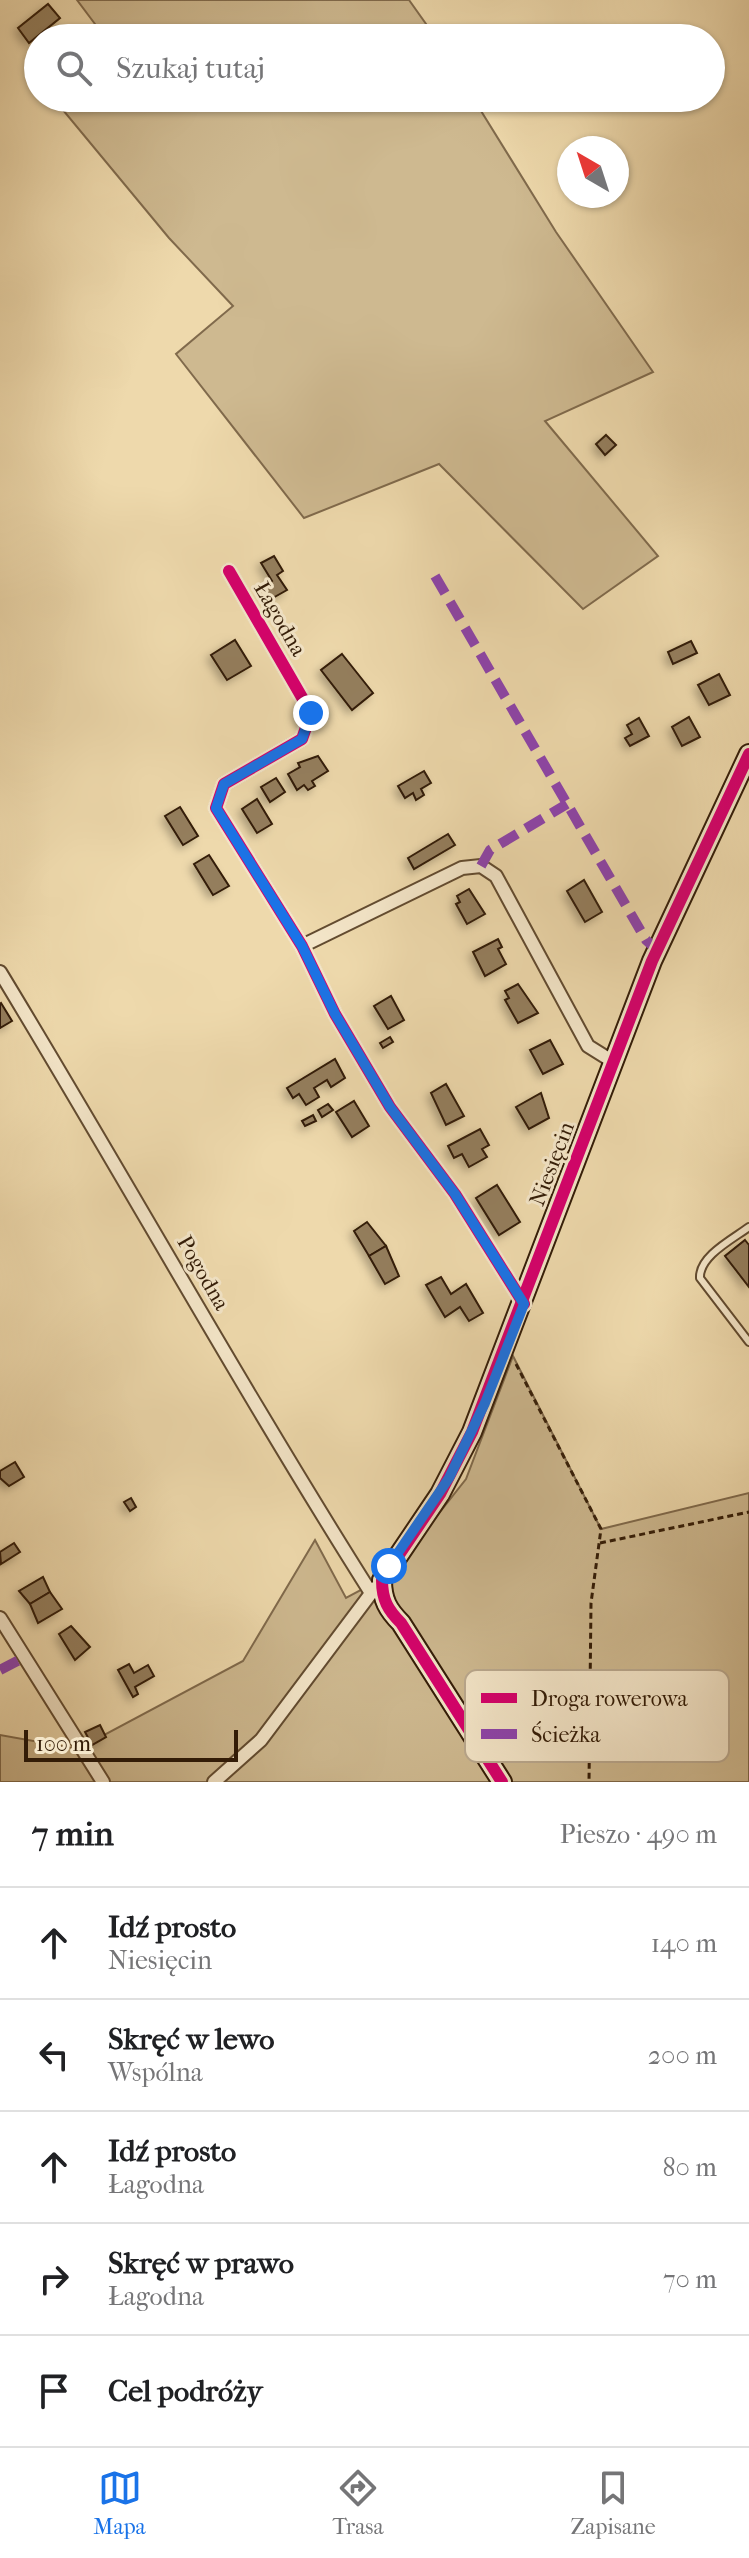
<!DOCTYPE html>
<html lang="pl">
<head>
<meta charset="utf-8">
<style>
  :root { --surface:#fff; --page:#f2f2f2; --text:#202124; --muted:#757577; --line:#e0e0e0; --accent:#1a73e8 }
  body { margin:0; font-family:"IM FELL French Canon",serif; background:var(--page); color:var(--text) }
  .compass { position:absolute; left:557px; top:136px; width:72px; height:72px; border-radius:50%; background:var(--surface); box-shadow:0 2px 6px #0004; rotate:321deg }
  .scale { position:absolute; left:24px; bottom:20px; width:214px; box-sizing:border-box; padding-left:8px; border:4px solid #331c07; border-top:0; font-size:22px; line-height:28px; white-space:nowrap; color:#331c07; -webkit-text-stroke:6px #f4e6c9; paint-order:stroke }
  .stop { position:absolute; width:24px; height:24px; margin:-18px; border:6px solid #1a73e8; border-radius:50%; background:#fff }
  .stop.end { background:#1a73e8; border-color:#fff; box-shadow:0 2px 8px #0008 }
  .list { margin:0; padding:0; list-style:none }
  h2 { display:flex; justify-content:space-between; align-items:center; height:104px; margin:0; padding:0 32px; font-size:34px }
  h2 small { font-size:26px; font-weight:400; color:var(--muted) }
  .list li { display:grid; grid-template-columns:52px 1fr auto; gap:24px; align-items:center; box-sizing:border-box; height:112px; padding:0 32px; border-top:2px solid var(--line) }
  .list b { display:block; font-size:30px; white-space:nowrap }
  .list p { margin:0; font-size:26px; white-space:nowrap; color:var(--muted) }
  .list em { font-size:26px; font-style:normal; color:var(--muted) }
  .icon { flex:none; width:44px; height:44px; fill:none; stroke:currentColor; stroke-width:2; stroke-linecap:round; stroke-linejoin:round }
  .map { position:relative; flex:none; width:749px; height:1782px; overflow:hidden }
  .search { position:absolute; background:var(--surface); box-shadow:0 2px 6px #0004; left:24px; right:24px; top:24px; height:88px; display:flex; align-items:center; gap:20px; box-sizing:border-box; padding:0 28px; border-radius:44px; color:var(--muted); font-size:30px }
  .sheet { height:664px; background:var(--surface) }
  nav { display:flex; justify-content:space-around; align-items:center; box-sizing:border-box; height:112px; border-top:2px solid var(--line); background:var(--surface); font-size:22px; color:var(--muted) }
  nav a { display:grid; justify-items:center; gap:4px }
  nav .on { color:var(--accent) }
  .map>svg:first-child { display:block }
  .green { fill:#ceb990; stroke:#806a4c; stroke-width:2 }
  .building { fill:#947e5d; stroke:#331c07; stroke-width:2; filter:url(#shadow) }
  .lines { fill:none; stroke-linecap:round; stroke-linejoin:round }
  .lane-casing { stroke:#624b30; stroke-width:10 }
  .street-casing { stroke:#624b30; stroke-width:16 }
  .secondary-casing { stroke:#331c07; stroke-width:22 }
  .path { stroke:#331c07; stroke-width:3; stroke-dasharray:6 4; stroke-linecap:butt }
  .lane { stroke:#f4e6c9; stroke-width:6 }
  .street { stroke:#f4e6c9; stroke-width:12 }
  .secondary { stroke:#f4e6c9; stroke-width:18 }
  .quiet { stroke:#8e44ad; stroke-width:10; stroke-dasharray:20 10; stroke-linecap:butt }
  .cycleway-casing { stroke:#f4e6c9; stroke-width:17 }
  .cycleway { stroke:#d6006c; stroke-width:12 }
  .route { stroke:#1a73e8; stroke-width:10 }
  .labels { text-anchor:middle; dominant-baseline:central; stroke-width:6; stroke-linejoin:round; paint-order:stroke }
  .street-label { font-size:22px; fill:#331c07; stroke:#f4e6c9 }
  .key { fill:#f4e6c9; stroke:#baa98f; stroke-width:2 }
  .key-label { font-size:22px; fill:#331c07 }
</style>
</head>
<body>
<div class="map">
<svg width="749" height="1782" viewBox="0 0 749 1782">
  <defs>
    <filter id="shadow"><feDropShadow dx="-4" dy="4" stdDeviation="4" flood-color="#0004"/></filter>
  </defs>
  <rect width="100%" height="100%" fill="#eed9ac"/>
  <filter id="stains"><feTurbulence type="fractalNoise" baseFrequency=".0025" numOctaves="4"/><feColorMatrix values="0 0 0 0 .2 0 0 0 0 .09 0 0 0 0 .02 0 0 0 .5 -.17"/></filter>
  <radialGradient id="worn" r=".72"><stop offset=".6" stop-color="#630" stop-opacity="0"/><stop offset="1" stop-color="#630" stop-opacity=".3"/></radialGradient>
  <!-- green -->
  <g class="green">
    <path d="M77 0H409L436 38H94L101 32Z"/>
    <path d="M53 98H473L556 232 653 372 545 421 658 556 583 609 439 464 304 518 176 354 233 306 169 238Z"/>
    <path d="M513 1356 601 1529 749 1493V1782H0V1735L78 1749 243 1661 315 1540 346 1598 391 1574 466 1479Z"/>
  </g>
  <!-- building -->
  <g class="building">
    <path d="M48 4 60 18 29 43 18 28Z"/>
    <path d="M606 435 616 445 605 455 596 444Z"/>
    <path d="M274 556 283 571 277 575 287 590 271 599 264 586 272 581 261 563Z"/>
    <path d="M235 640 251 666 227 680 211 655Z"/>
    <path d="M691 641 697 653 673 664 668 652Z"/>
    <path d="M342 654 373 693 352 710 321 670Z"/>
    <path d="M719 674 730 695 709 705 698 685Z"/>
    <path d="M689 717 700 737 682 746 672 727Z"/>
    <path d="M639 718 649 736 630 746 625 738 632 734 627 725Z"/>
    <path d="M318 756 328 771 312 781 315 786 308 790 304 785 297 790 288 774 300 767 298 763Z"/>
    <path d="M424 771 431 783 421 789 424 795 416 800 413 793 405 798 398 786Z"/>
    <path d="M276 778 285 792 270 802 261 787Z"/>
    <path d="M257 799 272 824 257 833 242 809Z"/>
    <path d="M180 807 198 836 183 845 165 816Z"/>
    <path d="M448 834 455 845 414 869 408 858Z"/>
    <path d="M209 855 229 886 213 895 194 864Z"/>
    <path d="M584 880 602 912 585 922 567 891Z"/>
    <path d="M469 889 485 914 467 924 456 904 460 902 457 896Z"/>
    <path d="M498 939 502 947 498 949 506 964 485 976 473 952Z"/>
    <path d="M518 984 538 1013 518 1023 505 1000 509 998 505 991Z"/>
    <path d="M391 996 404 1020 388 1029 374 1006Z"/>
    <path d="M1 1003 12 1021 0 1028V1004Z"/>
    <path d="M390 1037 393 1042 383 1048 380 1043Z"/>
    <path d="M550 1040 563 1064 543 1074 530 1050Z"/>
    <path d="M335 1059 345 1078 331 1087 327 1080 314 1088 319 1097 306 1105 299 1094 293 1098 287 1088Z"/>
    <path d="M446 1084 464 1116 446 1125 431 1093Z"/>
    <path d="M541 1093 549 1118 529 1129 516 1107Z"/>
    <path d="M354 1101 369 1126 352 1137 336 1112Z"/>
    <path d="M328 1104 333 1110 322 1117 318 1110Z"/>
    <path d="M313 1115 316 1121 305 1126 302 1121Z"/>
    <path d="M480 1129 489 1145 482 1149 487 1157 469 1167 462 1154 454 1158 448 1146Z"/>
    <path d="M497 1185 520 1222 499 1235 476 1198Z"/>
    <path d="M367 1222 386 1246 369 1256 354 1231Z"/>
    <path d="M745 1240 749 1245V1287L725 1256Z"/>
    <path d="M386 1246 399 1276 385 1284 369 1256Z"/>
    <path d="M441 1277 451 1294 466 1284 483 1313 469 1321 460 1307 445 1317 426 1285Z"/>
    <path d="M15 1462 24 1477 9 1486 0 1478V1471Z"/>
    <path d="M131 1498 136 1507 130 1511 124 1502Z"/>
    <path d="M14 1543 20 1552 1 1564 0 1552Z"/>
    <path d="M43 1577 50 1592 30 1604 19 1591Z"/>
    <path d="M50 1592 62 1609 38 1623 30 1604Z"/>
    <path d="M71 1626 90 1647 75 1660 59 1634Z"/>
    <path d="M129 1664 134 1673 148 1665 154 1676 135 1687 138 1694 133 1697 118 1670Z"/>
    <path d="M100 1725 106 1737 92 1745 85 1732Z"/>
  </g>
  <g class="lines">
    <!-- lane casing -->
    <g class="lane-casing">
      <path id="lane" d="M749 1227C733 1239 699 1256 700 1278L749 1342"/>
    </g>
    <!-- street casing -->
    <g class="street-casing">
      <g id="street">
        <path d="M229 571 311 713 302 739 224 784 216 808 302 946 335 1014 390 1107 455 1194 524 1304"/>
        <path d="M302 946 462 868 481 866 496 876 588 1046 612 1061"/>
        <path d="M0 972C125 1178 242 1389 371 1593"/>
        <path d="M0 1618 103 1782"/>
        <path d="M214 1782 261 1740 375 1588"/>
      </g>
    </g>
    <!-- secondary casing -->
    <g class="secondary-casing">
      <path id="secondary" d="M502 1782 401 1623C388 1610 382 1600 382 1580L440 1494 472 1432 652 961 749 754"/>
    </g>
    <!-- path -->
    <g class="path">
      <path d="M516 1364 601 1529 591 1603 589 1782"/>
      <path d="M600 1543 749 1512"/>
    </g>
    <!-- lane -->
    <use href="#lane" class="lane"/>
    <!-- street -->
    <use href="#street" class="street"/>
    <!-- secondary -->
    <use href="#secondary" class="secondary"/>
    <!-- quiet -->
    <g class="quiet">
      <path d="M435 576 646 940 657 950"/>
      <path d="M481 866 490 850 567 804"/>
      <path d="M0 1670 23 1658"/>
    </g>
    <!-- cycleway casing -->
    <g class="cycleway-casing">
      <g id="cycleway">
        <path d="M229 571 311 713 302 739 224 784 216 808 302 946 335 1014 390 1107 455 1194 524 1304"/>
        <path d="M502 1782 401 1623C388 1610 382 1600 382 1580L440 1494 472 1432 652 961 749 754"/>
      </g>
    </g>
    <!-- cycleway -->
    <use href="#cycleway" class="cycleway"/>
  </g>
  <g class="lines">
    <!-- route -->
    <path class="route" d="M311 713 302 739 224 784 216 808 302 946 335 1014 390 1107 455 1194 524 1304 485 1403 449 1478 389 1566"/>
  </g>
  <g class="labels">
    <!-- street labels -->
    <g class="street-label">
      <text transform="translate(280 619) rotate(60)">Łagodna</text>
      <text transform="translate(552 1164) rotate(-69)">Niesięcin</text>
      <text transform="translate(203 1273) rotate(60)">Pogodna</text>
    </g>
  </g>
  <!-- legend -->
  <rect x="465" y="1670" width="264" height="92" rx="12" class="key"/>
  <rect x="481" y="1693" width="36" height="10" fill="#d6006c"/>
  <rect x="481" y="1729" width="36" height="10" fill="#8e44ad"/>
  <g class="key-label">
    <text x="531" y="1706">Droga rowerowa</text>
    <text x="531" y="1742">Ścieżka</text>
  </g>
  <rect width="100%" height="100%" filter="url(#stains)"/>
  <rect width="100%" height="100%" fill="url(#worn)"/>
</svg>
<svg class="compass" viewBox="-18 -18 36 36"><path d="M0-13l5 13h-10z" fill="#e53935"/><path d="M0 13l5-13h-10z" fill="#757577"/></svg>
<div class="scale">100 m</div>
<div class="stop" style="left:389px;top:1566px"></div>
<div class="stop end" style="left:311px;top:713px"></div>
<div class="search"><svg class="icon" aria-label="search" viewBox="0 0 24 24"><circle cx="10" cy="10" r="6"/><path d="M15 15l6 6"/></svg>Szukaj tutaj</div>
</div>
<section class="sheet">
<h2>7 min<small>Pieszo · 490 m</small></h2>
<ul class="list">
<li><svg class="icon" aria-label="ahead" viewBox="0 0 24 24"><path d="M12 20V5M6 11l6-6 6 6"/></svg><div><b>Idź prosto</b><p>Niesięcin</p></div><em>140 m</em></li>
<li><svg class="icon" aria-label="left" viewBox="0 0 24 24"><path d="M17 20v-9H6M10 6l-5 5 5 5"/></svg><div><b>Skręć w lewo</b><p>Wspólna</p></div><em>200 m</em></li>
<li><svg class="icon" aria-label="ahead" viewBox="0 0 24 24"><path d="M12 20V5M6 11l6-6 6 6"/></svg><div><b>Idź prosto</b><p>Łagodna</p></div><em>80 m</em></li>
<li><svg class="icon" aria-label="right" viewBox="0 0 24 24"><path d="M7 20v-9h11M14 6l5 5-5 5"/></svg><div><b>Skręć w prawo</b><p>Łagodna</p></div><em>70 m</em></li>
<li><svg class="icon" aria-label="arrive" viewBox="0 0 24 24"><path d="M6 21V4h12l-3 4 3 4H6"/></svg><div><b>Cel podróży</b></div></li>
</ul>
</section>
<nav>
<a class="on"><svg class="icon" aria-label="map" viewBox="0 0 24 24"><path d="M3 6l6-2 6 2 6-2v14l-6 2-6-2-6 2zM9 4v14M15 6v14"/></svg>Mapa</a>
<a><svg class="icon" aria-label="directions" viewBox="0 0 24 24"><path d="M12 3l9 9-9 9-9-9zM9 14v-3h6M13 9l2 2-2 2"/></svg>Trasa</a>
<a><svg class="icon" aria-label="saved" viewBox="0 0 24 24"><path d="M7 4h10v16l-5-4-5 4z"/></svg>Zapisane</a>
</nav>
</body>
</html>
